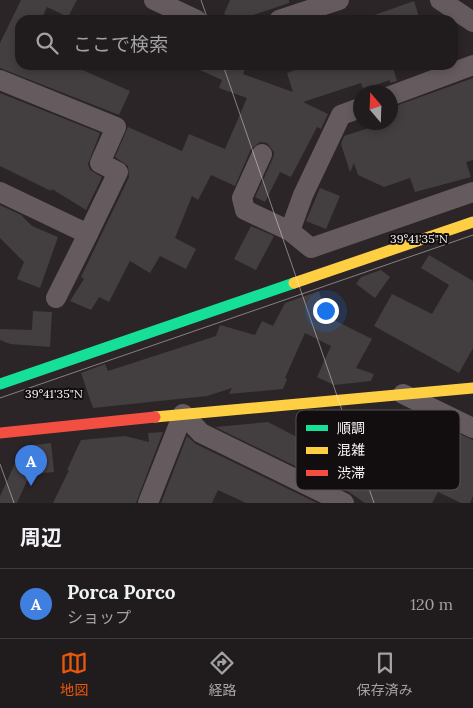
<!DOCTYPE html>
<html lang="ja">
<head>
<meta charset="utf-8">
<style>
  :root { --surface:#201c1e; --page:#282527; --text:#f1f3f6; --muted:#a2a1a4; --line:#3d3a3c; --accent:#ea580c }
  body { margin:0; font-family:Lora,"Noto Sans JP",serif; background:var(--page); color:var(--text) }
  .compass { position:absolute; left:353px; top:85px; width:45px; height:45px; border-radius:50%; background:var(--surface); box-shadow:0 2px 8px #0003; rotate:341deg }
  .you { position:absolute; left:325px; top:310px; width:18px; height:18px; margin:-12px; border:4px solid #fff; border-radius:50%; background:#1a73e8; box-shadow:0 0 0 8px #1a73e833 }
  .badge { display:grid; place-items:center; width:32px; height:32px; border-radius:50%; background:var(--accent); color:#fff; font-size:16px; font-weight:700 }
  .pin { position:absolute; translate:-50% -41px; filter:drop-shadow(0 1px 2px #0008) }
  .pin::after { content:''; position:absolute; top:26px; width:18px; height:15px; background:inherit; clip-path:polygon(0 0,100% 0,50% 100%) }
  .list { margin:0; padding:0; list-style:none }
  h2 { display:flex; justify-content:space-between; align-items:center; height:65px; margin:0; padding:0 20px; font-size:21px }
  h2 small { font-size:16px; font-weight:400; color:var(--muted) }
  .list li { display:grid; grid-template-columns:32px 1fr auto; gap:15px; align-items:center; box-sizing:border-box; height:70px; padding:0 20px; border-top:1px solid var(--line) }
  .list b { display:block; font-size:19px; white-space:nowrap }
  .list p { margin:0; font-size:16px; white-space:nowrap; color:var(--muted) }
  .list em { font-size:16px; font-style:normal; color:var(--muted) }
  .icon { flex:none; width:28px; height:28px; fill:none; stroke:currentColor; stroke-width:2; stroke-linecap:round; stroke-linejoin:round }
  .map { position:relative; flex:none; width:473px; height:503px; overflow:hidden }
  .search { position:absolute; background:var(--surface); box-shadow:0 2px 8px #0003; left:15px; right:15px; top:15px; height:55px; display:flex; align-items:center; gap:12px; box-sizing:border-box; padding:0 18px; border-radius:15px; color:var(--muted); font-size:19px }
  .sheet { height:135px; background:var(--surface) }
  nav { display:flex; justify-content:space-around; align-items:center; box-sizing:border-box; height:70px; border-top:1px solid var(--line); background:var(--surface); font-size:14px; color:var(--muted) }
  nav a { display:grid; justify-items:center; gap:2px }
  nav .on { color:var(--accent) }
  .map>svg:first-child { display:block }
  .building { fill:#433e40 }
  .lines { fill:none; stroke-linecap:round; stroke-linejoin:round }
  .street { stroke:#655b5f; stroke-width:20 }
  .fast { stroke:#16e098; stroke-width:11 }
  .slow { stroke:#ffcf43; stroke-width:11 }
  .jam { stroke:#f24e42; stroke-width:11 }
  .ticks { fill:none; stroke:#f9f2f5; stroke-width:1; stroke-opacity:0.45 }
  .key { fill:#120e10; stroke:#575255; stroke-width:1 }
  .key-label { font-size:14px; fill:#f9f2f5 }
  .ticks-label { font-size:12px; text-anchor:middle; fill:#f9f2f5; stroke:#120e10; stroke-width:4; stroke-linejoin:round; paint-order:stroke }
</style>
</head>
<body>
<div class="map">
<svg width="473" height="503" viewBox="0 0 473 503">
  <rect width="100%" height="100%" fill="#2b2528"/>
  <!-- building -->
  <g class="building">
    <path d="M21 0H77L68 17 47 7 41 20H20V65H71L130 91 119 115 0 68V43Z"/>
    <path d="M230 0H289V3L238 20 224 14Z"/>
    <path d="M414 1 420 20H367L366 18Z"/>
    <path d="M189 65H247L243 74 293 92 287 73 311 65H392L397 81 390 83V80L363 89 361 83 303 102 328 114 321 129 317 127 291 177 280 172 265 202 255 197 273 158 274 152 267 143 260 142 251 149 235 186 211 175 198 200 192 196 175 238 196 249 186 269 160 256 150 273 130 261 109 302 99 297 91 310 70 301 84 279 81 277 129 177 128 166 115 157 128 127 182 151 189 134 225 149 247 98 219 88 222 80Z"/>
    <path d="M473 78V160L466 162 471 177 415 192 410 178 384 187 358 175 354 163 350 172 341 144 344 136 369 128 367 122H390V108Z"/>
    <path d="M0 93 100 133 88 164 90 170 102 177 86 210 52 189 51 191 0 166Z"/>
    <path d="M320 188 340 196 326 229 306 221Z"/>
    <path d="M0 205 21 215 32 226 58 237 40 288 17 279 24 262 0 238Z"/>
    <path d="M251 226 274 236 256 270 234 259Z"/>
    <path d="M429 255 473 281V348L459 373 374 326 392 294 432 314 449 285 421 268Z"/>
    <path d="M381 270 390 277 375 298 356 284 361 277Z"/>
    <path d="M319 291 326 316 372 339 356 368 374 374 371 381 334 385 317 377 331 346 305 333 285 378 287 379 283 389 229 394 232 388 207 396 93 408 81 373 105 364 108 371 216 336 220 325 255 335 262 321 273 326 285 303Z"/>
    <path d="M33 311 52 312 50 347 10 344 0 340V329L32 330Z"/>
    <path d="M408 410 473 440V496L470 503H461L438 492 432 503H365L349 492 215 427 268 422 310 444 312 441 326 448 339 421 343 423 347 415Z"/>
    <path d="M163 432 136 503H53L69 470H67L81 440 125 436 149 442 148 433Z"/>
    <path d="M187 436 196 444 317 503H246L218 490 212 503H161Z"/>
    <path d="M51 443 54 472 30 474 17 503H0V496L18 457 27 461 25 446Z"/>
  </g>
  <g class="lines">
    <!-- street -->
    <g class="street">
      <path d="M154 0 197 20"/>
      <path d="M440 0 473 22"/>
      <path d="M279 20 339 0"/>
      <path d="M0 80 116 127 100 163 118 172 88 234 0 192"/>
      <path d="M390 96 473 65"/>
      <path d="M262 154 242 198 245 210 290 231 303 195 341 115 360 108"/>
      <path d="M290 231 311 248 473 192"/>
      <path d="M56 298 88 234"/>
      <path d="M403 394 473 428"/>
      <path d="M148 503 183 414 201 433 344 503"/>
    </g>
    <!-- fast -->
    <path class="fast" d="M0 384 294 283"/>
    <!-- slow -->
    <g class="slow">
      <path d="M294 283 473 222"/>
      <path d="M155 417 473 388"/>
    </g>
    <!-- jam -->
    <path class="jam" d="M0 433 155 417"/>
  </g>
  <!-- ticks -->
  <path class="ticks" d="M201 0 208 20M223 65 374 503M0 398 473 235M0 464 14 503"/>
  <!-- legend -->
  <rect x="296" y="410" width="164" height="80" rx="8" class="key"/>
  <rect x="306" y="425" width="22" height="6" fill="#16e098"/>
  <rect x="306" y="447" width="22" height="7" fill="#ffcf43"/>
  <rect x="306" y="470" width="22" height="6" fill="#f24e42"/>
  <g class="key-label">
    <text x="337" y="433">順調</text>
    <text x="337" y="455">混雑</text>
    <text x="337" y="478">渋滞</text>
  </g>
  <g class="ticks-label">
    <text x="419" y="243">39°41'35"N</text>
    <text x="54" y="398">39°41'35"N</text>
  </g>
</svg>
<svg class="compass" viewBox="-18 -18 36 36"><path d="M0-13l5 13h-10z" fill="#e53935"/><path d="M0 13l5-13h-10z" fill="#a2a1a4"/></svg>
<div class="you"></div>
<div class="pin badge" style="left:31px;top:486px;background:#3f7fe0">A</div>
<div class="search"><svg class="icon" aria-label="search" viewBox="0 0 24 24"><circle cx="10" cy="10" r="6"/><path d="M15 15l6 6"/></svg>ここで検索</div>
</div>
<section class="sheet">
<h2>周辺<small></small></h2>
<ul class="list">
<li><span class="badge" style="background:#3f7fe0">A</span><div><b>Porca Porco</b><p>ショップ</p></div><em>120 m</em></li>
</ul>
</section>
<nav>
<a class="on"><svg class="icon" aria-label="map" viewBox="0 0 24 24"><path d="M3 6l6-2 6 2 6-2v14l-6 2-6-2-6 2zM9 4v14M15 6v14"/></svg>地図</a>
<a><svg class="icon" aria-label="directions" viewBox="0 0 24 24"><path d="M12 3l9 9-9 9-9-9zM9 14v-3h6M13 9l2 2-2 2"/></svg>経路</a>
<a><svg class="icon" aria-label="saved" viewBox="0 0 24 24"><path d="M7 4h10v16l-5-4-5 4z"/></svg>保存済み</a>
</nav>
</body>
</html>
